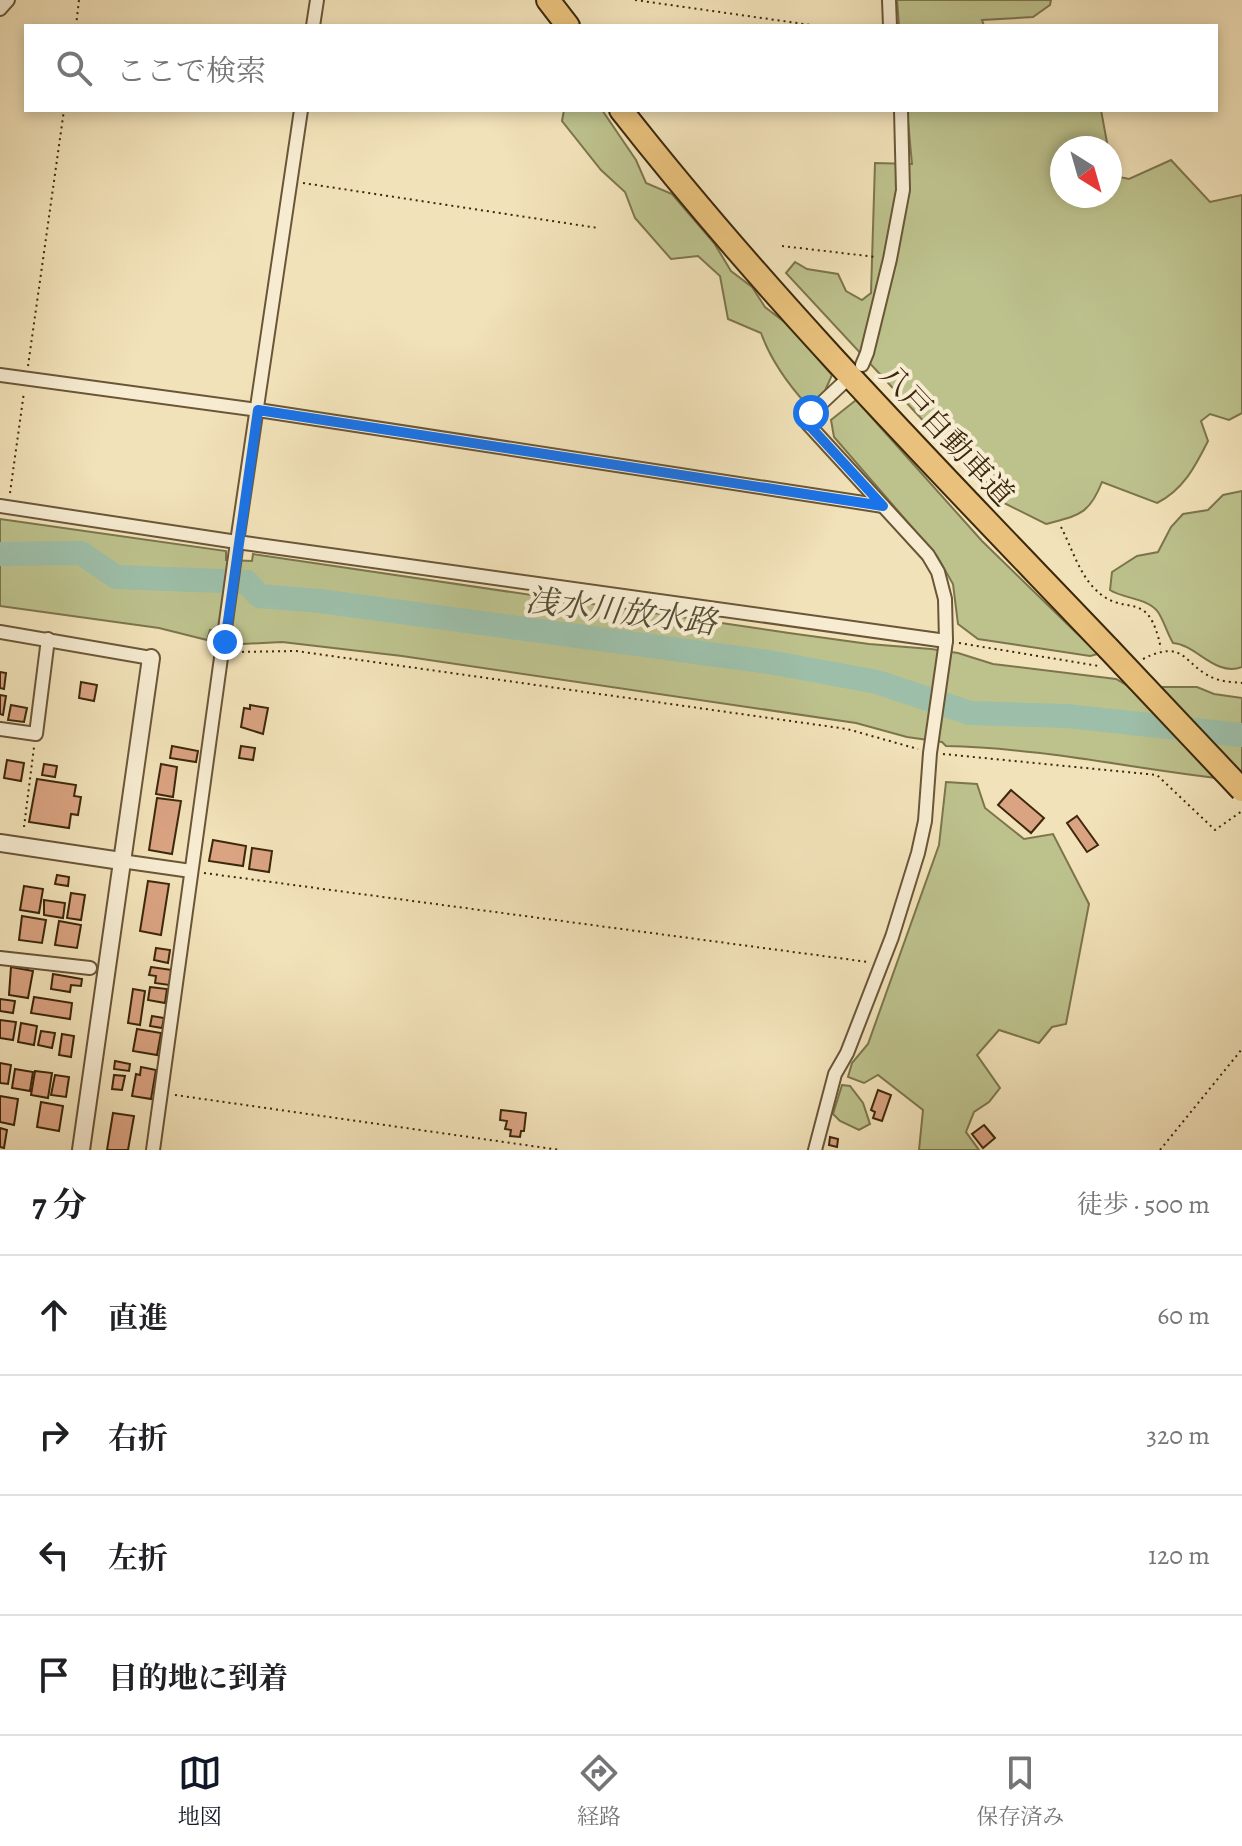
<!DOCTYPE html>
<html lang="ja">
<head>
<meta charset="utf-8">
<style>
  :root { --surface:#fff; --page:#f2f2f2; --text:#202124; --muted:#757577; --line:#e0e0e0; --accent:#111827 }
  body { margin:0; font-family:Alegreya,"Noto Serif JP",serif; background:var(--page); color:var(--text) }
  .compass { position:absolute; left:1050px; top:136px; width:72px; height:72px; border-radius:50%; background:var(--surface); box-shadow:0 4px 12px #0003; rotate:143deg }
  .stop { position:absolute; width:24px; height:24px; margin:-18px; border:6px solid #1a73e8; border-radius:50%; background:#fff }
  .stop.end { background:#1a73e8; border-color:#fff; box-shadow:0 2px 8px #0008 }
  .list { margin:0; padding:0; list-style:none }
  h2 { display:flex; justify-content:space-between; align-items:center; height:104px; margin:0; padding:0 32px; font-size:34px }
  h2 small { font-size:26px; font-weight:400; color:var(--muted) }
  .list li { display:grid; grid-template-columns:52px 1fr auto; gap:24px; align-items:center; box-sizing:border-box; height:120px; padding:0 32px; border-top:2px solid var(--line) }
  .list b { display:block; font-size:30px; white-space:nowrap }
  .list em { font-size:26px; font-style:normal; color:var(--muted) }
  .icon { flex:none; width:44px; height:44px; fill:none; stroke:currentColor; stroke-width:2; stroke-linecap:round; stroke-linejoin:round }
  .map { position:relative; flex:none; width:1242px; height:1150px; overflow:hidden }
  .search { position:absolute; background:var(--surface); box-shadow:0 4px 12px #0003; left:24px; right:24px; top:24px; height:88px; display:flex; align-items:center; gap:20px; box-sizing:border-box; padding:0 28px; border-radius:0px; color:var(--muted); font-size:30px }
  .sheet { height:584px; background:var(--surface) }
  nav { display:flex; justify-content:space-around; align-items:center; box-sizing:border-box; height:112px; border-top:2px solid var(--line); background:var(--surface); font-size:22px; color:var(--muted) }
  nav a { display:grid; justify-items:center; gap:4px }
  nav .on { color:var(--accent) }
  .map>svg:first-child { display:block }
  .green { fill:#bdc28d; stroke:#7c754c; stroke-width:2 }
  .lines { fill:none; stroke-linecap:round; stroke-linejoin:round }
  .river { stroke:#9dbfa9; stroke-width:24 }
  .building { fill:#daa382; stroke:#3c280c; stroke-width:2 }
  .minor-casing { stroke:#6a5637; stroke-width:16 }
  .tertiary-casing { stroke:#6a5637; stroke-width:20 }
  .motorway-casing { stroke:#3c280c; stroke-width:26 }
  .path { stroke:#3c280c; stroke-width:2; stroke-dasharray:2 4; stroke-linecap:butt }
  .minor { stroke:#f7ecd2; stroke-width:12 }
  .tertiary { stroke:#f7ecd2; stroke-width:16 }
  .motorway { stroke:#e9c17c; stroke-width:22 }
  .motorway-bridge-casing { stroke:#3c280c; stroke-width:26; stroke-linecap:butt }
  .motorway-bridge { stroke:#e9c17c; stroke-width:22 }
  .route { stroke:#1a73e8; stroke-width:10 }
  .labels { text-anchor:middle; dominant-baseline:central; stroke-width:8; stroke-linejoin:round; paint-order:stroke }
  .street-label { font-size:30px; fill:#3c280c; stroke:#f7ecd2 }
  .water-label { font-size:32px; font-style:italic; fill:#544e33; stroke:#f7ecd2 }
</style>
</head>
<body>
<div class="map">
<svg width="1242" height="1150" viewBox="0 0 1242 1150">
  <rect width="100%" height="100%" fill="#f2e2b9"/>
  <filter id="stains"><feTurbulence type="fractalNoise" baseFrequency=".0025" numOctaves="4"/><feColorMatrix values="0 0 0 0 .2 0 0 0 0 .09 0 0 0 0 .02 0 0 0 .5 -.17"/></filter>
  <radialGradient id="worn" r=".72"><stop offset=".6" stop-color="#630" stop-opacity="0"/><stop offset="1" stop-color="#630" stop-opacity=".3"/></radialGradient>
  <!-- green -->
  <g class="green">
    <path d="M897 0H1051L1050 5 1033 17 982 20 984 26H899Z"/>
    <path d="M564 110H602L636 160 646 183 672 194 714 243 731 271 752 287 765 307 787 324 832 375 824 393 807 405C787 383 771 361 761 333L728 319 720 276 698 256 671 259 635 218 625 192 601 170 562 121Z"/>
    <path d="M907 110H1101L1108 148H1062V196H1110V175L1129 179 1171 160 1210 202 1242 195V413L1229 420 1210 414 1201 421 1208 441C1195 467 1183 490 1157 503L1102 482C1089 515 1079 515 1046 524L1004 503 944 434 928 426 786 273 795 262 807 269 838 274 846 291 862 300 871 293 875 163 912 164Z"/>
    <path d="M856 400 982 541 1098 654 1090 656 978 639 958 624 953 584 937 556 834 437 831 420Z"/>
    <path d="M1242 491V667C1215 677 1197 645 1173 643 1167 633 1164 621 1158 612 1148 598 1124 599 1110 590L1112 572 1137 556 1158 552 1171 527 1183 514 1208 510 1223 495Z"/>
    <path d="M0 519 226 551V560L252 561 253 554 789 633 869 644 931 649 958 653 993 664 1116 679 1130 687H1197L1214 694 1242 698V781C1143 771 1046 748 946 746L942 742 907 737 856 723 402 656 282 642 242 644 241 635 210 630 207 640 159 628 0 606Z"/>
    <path d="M946 782 977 784 985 808 1024 839 1053 834 1089 904 1066 1024 1052 1027 1039 1043 999 1030 977 1055 1000 1088 989 1102 974 1112 966 1132 979 1150H919L923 1110 878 1075 864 1083 848 1077 852 1063 868 1044 939 845Z"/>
    <path d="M842 1085 850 1086 863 1103 870 1124 859 1130 840 1121 833 1114Z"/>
  </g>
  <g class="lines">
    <!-- river -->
    <path class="river" d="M0 554 81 553 116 577 247 582 259 596 320 601 769 662 877 682 970 713 1067 716 1242 735"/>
  </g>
  <!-- building -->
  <g class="building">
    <path d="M0 672 6 673 4 689 0 688Z"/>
    <path d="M81 682 97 685 94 701 79 698Z"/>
    <path d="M0 695 6 696 3 715 0 714Z"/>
    <path d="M11 705 27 708 24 722 8 720Z"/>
    <path d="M250 705 268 708 263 734 241 727 244 708 250 709Z"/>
    <path d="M172 746 198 751 196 762 170 758Z"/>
    <path d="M241 746 255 748 253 760 239 758Z"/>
    <path d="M7 760 24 763 21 781 4 778Z"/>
    <path d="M44 764 57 766 55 777 42 775Z"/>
    <path d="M161 764 177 767 173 797 156 794Z"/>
    <path d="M37 779 76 785 74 796 81 797 78 815 71 814 69 828 29 822Z"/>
    <path d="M1011 790 1044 818 1031 833 998 805Z"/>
    <path d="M157 798 181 801 172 854 149 850Z"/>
    <path d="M1077 816 1098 845 1087 852 1067 823Z"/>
    <path d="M213 840 246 846 243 866 209 861Z"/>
    <path d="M252 848 272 851 269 872 249 869Z"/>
    <path d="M57 875 69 877 68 886 55 884Z"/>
    <path d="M148 881 169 884 161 935 140 931Z"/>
    <path d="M24 886 43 889 39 913 20 910Z"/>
    <path d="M71 893 85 895 81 920 67 918Z"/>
    <path d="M44 900 65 903 63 918 44 915Z"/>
    <path d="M22 916 46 920 42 943 19 940Z"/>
    <path d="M59 921 81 925 77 948 55 945Z"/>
    <path d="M156 948 170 950 168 963 154 960Z"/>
    <path d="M11 967 33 971 28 998 9 995Z"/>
    <path d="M151 967 172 970 169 985 155 983 156 976 149 975Z"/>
    <path d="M53 974 82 979 81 986 71 985 70 992 51 989Z"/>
    <path d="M150 987 167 989 165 1003 148 1000Z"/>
    <path d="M133 989 145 991 140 1025 128 1023Z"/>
    <path d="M34 997 72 1003 70 1019 31 1013Z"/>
    <path d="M0 999 15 1001 13 1013 0 1011Z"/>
    <path d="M152 1016 164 1018 162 1028 150 1026Z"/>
    <path d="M0 1020 16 1022 13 1040 0 1038Z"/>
    <path d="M21 1023 37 1026 34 1045 18 1042Z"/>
    <path d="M137 1029 161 1033 157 1055 133 1051Z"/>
    <path d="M41 1031 55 1033 52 1048 38 1045Z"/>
    <path d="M62 1034 74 1036 71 1057 59 1055Z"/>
    <path d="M115 1061 130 1064 129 1071 114 1069Z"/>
    <path d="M0 1063 11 1065 8 1084 0 1083Z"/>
    <path d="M141 1067 156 1070 151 1099 132 1096 136 1074 140 1075Z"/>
    <path d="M15 1069 33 1072 30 1091 12 1088Z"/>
    <path d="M35 1071 52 1073 48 1098 31 1095Z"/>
    <path d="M55 1075 69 1077 66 1097 51 1095Z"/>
    <path d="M114 1075 125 1076 122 1090 112 1089Z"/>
    <path d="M878 1090 891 1095 882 1121 873 1118 875 1112 871 1110Z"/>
    <path d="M0 1096 18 1099 14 1125 0 1122Z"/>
    <path d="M41 1102 63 1106 59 1131 37 1127Z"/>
    <path d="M501 1110 526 1113 524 1131H521L520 1137 510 1136 511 1130 505 1129 507 1121 500 1120Z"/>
    <path d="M113 1113 134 1116 128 1150H107Z"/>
    <path d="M984 1125 995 1138 983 1148 972 1134Z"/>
    <path d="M0 1128 7 1130 4 1148 0 1147Z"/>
    <path d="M830 1137 838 1139 837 1147 829 1145Z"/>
  </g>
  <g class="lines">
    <!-- minor casing -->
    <g class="minor-casing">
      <g id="minor">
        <path d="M889 0 890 26"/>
        <path d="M0 9 8 0"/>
        <path d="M313 26 317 0"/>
        <path d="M862 365 867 353 890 259 903 190 901 110"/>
        <path d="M0 375 258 410 883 506"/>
        <path d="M0 506 237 542 946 641"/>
        <path d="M0 632 151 658"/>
        <path d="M0 729 36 734 48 639"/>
        <path d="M121 861 191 871"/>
        <path d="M0 958 90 968"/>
        <path d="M153 1150 237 542 301 110"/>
        <path d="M815 1150 835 1074 847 1053 892 937 918 853 925 821 930 753 946 641 945 599 938 572 928 555 808 424 811 413 842 384"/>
      </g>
    </g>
    <!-- tertiary casing -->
    <g class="tertiary-casing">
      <g id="tertiary">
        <path d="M0 843 121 861"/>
        <path d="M81 1150 151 658"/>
      </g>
    </g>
    <!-- motorway casing -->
    <g class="motorway-casing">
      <g id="motorway">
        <path d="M548 0 568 26"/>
        <path d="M621 110C770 300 941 473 1108 648"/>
      </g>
    </g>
    <!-- path -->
    <g class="path">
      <path d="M635 0 818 26"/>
      <path d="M76 26 79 0"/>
      <path d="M303 183 598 228"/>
      <path d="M782 246 876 257"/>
      <path d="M28 366 64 110"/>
      <path d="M10 493 24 392"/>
      <path d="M1061 527C1071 546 1079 573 1094 588 1125 621 1148 584 1161 649"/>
      <path d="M959 643 1099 666"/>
      <path d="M236 652 296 651 847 729 918 749"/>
      <path d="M1143 659C1187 637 1183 667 1216 679 1224 682 1234 682 1242 683"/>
      <path d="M943 754 1157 775 1215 830 1242 811"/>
      <path d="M24 827 34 747"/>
      <path d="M204 873 868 962"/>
      <path d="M175 1095 560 1150"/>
      <path d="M1160 1150 1242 1049"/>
    </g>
    <!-- minor -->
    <use href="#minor" class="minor"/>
    <!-- tertiary -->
    <use href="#tertiary" class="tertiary"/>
    <!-- motorway -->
    <use href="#motorway" class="motorway"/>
    <!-- motorway-bridge casing -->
    <g class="motorway-bridge-casing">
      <path id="motorway-bridge" d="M1108 648 1242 790"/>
    </g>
    <!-- motorway-bridge -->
    <use href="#motorway-bridge" class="motorway-bridge"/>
  </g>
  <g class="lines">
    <!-- route -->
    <path class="route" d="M225 642 258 410 883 506 808 424 811 413"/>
  </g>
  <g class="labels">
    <!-- street labels -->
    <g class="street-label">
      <text transform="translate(947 435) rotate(47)">八戸自動車道</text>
    </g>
    <!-- water labels -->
    <g class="water-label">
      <text transform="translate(621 611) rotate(7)">浅水川放水路</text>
    </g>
  </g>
  <rect width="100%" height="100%" filter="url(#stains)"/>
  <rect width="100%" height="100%" fill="url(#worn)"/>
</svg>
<svg class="compass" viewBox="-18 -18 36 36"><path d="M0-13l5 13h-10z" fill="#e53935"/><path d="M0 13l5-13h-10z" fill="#757577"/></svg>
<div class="stop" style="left:811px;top:413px"></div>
<div class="stop end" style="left:225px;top:642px"></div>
<div class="search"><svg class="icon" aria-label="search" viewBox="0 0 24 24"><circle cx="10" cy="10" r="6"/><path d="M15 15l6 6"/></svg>ここで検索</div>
</div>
<section class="sheet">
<h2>7 分<small>徒歩 · 500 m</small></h2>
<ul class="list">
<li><svg class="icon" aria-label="ahead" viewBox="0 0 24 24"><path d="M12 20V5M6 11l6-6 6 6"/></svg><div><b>直進</b></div><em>60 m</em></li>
<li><svg class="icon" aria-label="right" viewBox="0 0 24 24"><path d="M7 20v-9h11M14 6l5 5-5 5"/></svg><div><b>右折</b></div><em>320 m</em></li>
<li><svg class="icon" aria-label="left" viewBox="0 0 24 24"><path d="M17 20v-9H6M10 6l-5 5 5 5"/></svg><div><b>左折</b></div><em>120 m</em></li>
<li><svg class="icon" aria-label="arrive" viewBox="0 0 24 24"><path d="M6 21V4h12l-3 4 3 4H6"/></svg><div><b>目的地に到着</b></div></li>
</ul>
</section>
<nav>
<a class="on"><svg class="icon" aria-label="map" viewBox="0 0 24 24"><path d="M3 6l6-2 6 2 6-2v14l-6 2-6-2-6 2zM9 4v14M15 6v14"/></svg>地図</a>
<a><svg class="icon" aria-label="directions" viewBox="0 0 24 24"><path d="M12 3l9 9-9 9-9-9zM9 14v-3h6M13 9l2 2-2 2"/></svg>経路</a>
<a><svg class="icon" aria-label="saved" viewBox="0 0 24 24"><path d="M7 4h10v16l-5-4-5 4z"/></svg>保存済み</a>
</nav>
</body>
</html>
